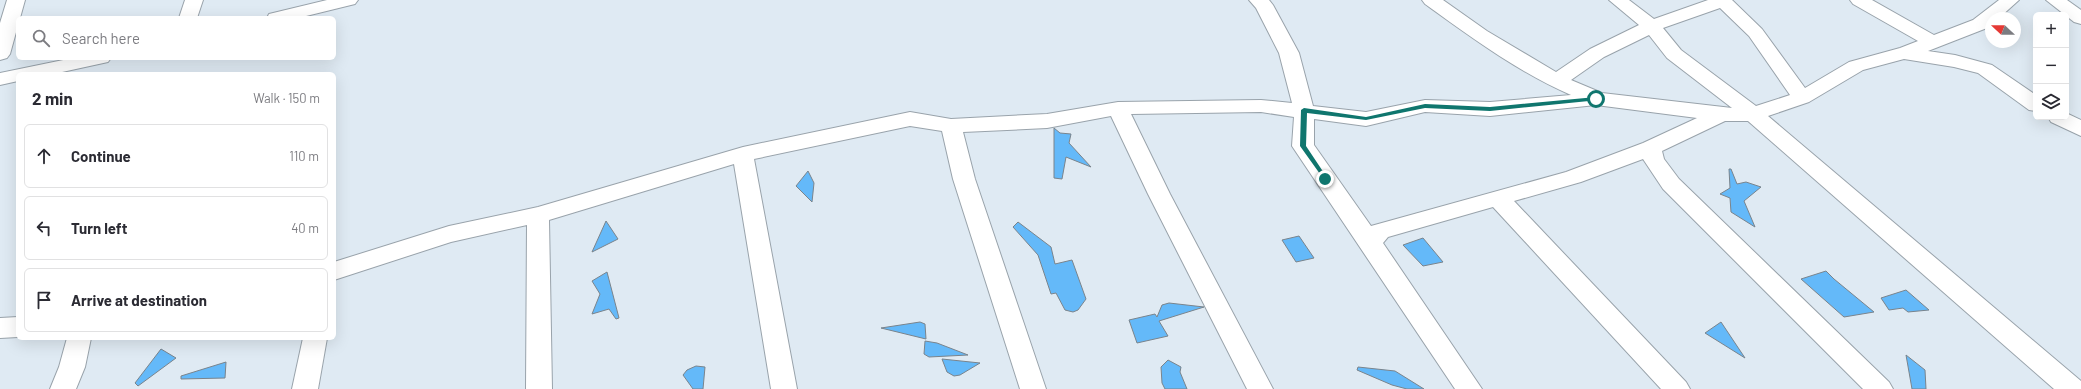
<!DOCTYPE html>
<html lang="en">
<head>
<meta charset="utf-8">
<style>
  :root { --surface:#fff; --page:#f2f2f3; --text:#2b2b33; --muted:#7c7c81; --line:#e1e1e2 }
  body { margin:0; font-family:Barlow,sans-serif; background:var(--page); color:var(--text) }
  .controls { position:absolute; right:12px; top:12px; display:grid; overflow:hidden; border-radius:6px; box-shadow:0 4px 16px #0002 }
  .controls button { width:36px; height:36px; display:grid; place-items:center; padding:0; border:0; border-bottom:1px solid var(--line); background:var(--surface); color:var(--text); font:20px sans-serif }
  .compass { position:absolute; left:1985px; top:12px; width:36px; height:36px; border-radius:50%; background:var(--surface); box-shadow:0 4px 16px #0002; rotate:292deg }
  .stop { position:absolute; width:12px; height:12px; margin:-9px; border:3px solid #0f766e; border-radius:50%; background:#fff }
  .stop.end { background:#0f766e; border-color:#fff; box-shadow:0 1px 4px #0008 }
  .list { margin:0; padding:0; list-style:none }
  h2 { display:flex; justify-content:space-between; align-items:center; height:52px; margin:0; padding:0 16px; font-size:17px }
  h2 small { font-size:13px; font-weight:400; color:var(--muted) }
  .list li { display:grid; grid-template-columns:26px 1fr auto; gap:12px; align-items:center; box-sizing:border-box; height:64px; margin:0 8px 8px; padding:0 8px; border:1px solid var(--line); border-radius:6px }
  .list b { display:block; font-size:15px; white-space:nowrap }
  .list em { font-size:13px; font-style:normal; color:var(--muted) }
  .icon { flex:none; width:22px; height:22px; fill:none; stroke:currentColor; stroke-width:2; stroke-linecap:round; stroke-linejoin:round }
  .map { position:relative; flex:none; width:2081px; height:389px; overflow:hidden }
  .search { position:absolute; background:var(--surface); box-shadow:0 4px 16px #0002; left:16px; top:16px; width:320px; height:44px; display:flex; align-items:center; gap:10px; box-sizing:border-box; padding:0 14px; border-radius:6px; color:var(--muted); font-size:15px }
  .panel { position:absolute; background:var(--surface); box-shadow:0 4px 16px #0002; left:16px; top:72px; width:320px; height:268px; border-radius:6px }
  .map>svg:first-child { display:block }
  .building { fill:#64b9f9; stroke:#7a848c }
  .lines { fill:none; stroke-linecap:round; stroke-linejoin:round }
  .minor-casing { stroke:#99a3ab; stroke-width:2 }
  .minor { fill:#fff; fill-rule:evenodd }
  .route { fill:#0f766e }
</style>
</head>
<body>
<div class="map">
<svg width="2081" height="389" viewBox="0 0 2081 389">
  <rect width="100%" height="100%" fill="#dfeaf3"/>
  <!-- building -->
  <g class="building">
    <path d="M1054 128 1060 133 1071 134 1069 143 1091 167 1066 157 1062 179 1054 178Z"/>
    <path d="M1729 169H1731L1737 184 1746 182 1761 187 1744 201 1755 227 1731 212 1730 198 1720 194 1730 188Z"/>
    <path d="M808 171 814 183 812 202 796 186Z"/>
    <path d="M606 221 618 239 592 252Z"/>
    <path d="M1018 222 1051 247 1055 264 1072 260 1086 299 1078 310 1073 312 1065 310 1056 293 1051 294 1038 255 1013 227Z"/>
    <path d="M1299 236 1314 258 1296 262 1282 240Z"/>
    <path d="M1423 238 1443 262 1423 266 1403 245Z"/>
    <path d="M1826 271 1834 279 1874 312 1844 317 1801 279Z"/>
    <path d="M607 272 619 318 616 319 609 309 592 314 600 294 592 281Z"/>
    <path d="M1906 290 1929 310 1908 312 1903 308 1889 310 1881 298Z"/>
    <path d="M1169 303 1204 307 1159 321 1168 336 1137 343 1129 320 1155 314 1157 317 1162 305Z"/>
    <path d="M920 322 925 324 926 339 881 328Z"/>
    <path d="M1721 322 1745 358 1705 333Z"/>
    <path d="M925 341 937 343 968 355 929 357 924 354Z"/>
    <path d="M161 349 176 358 138 386 135 383Z"/>
    <path d="M1906 355 1925 370 1926 389H1912Z"/>
    <path d="M942 359 980 363 960 375 954 376 947 372Z"/>
    <path d="M1168 360 1181 367 1180 372 1187 389H1165L1162 383 1161 367Z"/>
    <path d="M226 362 225 378 181 379V376Z"/>
    <path d="M696 366 705 367 703 389H693L683 375 687 370Z"/>
    <path d="M1358 367 1395 371 1424 389H1407L1392 385 1357 370Z"/>
  </g>
  <g class="lines">
    <!-- minor casing -->
    <g class="minor-casing">
      <g id="minor">
        <path d="M7 0H25L20 18H18V25L10 54 7 58 0 60V23Z"/>
        <path d="M185 0H203L197 18H179Z"/>
        <path d="M327 0H358L355 4 298 18H267L269 14Z"/>
        <path d="M1249 0H1269L1273 5 1299 53 1313 106 1366 112 1425 100 1490 102 1571 95C1518 72 1471 37 1425 4L1422 0H1443L1487 31 1556 72 1590 49 1639 25 1609 0H1629L1654 19 1708 0H1732L1762 29 1805 88 1849 62 1900 48 1918 41 1853 4 1850 0H1872L1934 35 1973 20 1999 0H2019L1999 18H1991V24L1987 28 1928 51 1955 55 1992 65 2036 95V111L2029 110 1978 73 1954 67 1904 59 1863 70 1809 102 1768 116 2081 381V389H2054L1748 121H1725L1662 151 1664 159 1679 179 1889 382 1893 389H1863L1663 189 1643 159 1581 182 1514 201 1686 382 1690 389H1661L1493 207 1388 237 1383 243 1482 389H1455L1292 146 1294 117 1261 112 1131 114 1170 194 1273 389H1247L1148 194 1111 116 1047 128 963 132 975 179 1046 389H1020L953 179 942 131 910 126 754 159 797 389H771L734 164 549 220 552 389H526L527 225 451 242 334 280V262L449 226 538 207 743 147 910 112 951 119 1047 114 1118 102 1261 100 1292 103 1279 53 1256 8ZM1720 8 1749 36 1790 95 1756 106 1681 50 1663 28ZM1649 35 1667 58 1732 108 1602 93 1571 80 1604 57ZM1596 105 1697 118 1643 143 1566 172 1371 226 1314 145V119L1366 126 1425 112 1490 116Z"/>
        <path d="M2046 0H2067L2081 10V24L2074 22Z"/>
        <path d="M73 58H111L108 62 53 74H18V81L0 85V73Z"/>
        <path d="M2066 113 2081 120V136L2051 122 2048 117H2066Z"/>
        <path d="M18 317V337L0 338V318Z"/>
        <path d="M67 338H91L85 367 76 389H50L59 367Z"/>
        <path d="M303 338H327L318 389H292Z"/>
      </g>
    </g>
    <!-- minor -->
    <use href="#minor" class="minor"/>
  </g>
  <!-- route -->
  <path class="route" d="M1596 97 1599 100 1490 111 1425 108 1366 120 1307 113 1306 146 1328 179 1325 181 1300 146 1301 110 1304 108 1366 117 1425 104 1490 107Z"/>
</svg>
<div class="controls">
<button>+</button>
<button>−</button>
<button><svg class="icon" aria-label="layers" viewBox="0 0 24 24"><path d="M12 4l9 5-9 5-9-5zM3 14l9 5 9-5"/></svg></button>
</div>
<svg class="compass" viewBox="-18 -18 36 36"><path d="M0-13l5 13h-10z" fill="#e53935"/><path d="M0 13l5-13h-10z" fill="#7c7c81"/></svg>
<div class="stop" style="left:1596px;top:99px"></div>
<div class="stop end" style="left:1325px;top:179px"></div>
<div class="search"><svg class="icon" aria-label="search" viewBox="0 0 24 24"><circle cx="10" cy="10" r="6"/><path d="M15 15l6 6"/></svg>Search here</div>
<section class="panel">
<h2>2 min<small>Walk · 150 m</small></h2>
<ul class="list">
<li><svg class="icon" aria-label="ahead" viewBox="0 0 24 24"><path d="M12 20V5M6 11l6-6 6 6"/></svg><div><b>Continue</b></div><em>110 m</em></li>
<li><svg class="icon" aria-label="left" viewBox="0 0 24 24"><path d="M17 20v-9H6M10 6l-5 5 5 5"/></svg><div><b>Turn left</b></div><em>40 m</em></li>
<li><svg class="icon" aria-label="arrive" viewBox="0 0 24 24"><path d="M6 21V4h12l-3 4 3 4H6"/></svg><div><b>Arrive at destination</b></div></li>
</ul>
</section>
</div>
</body>
</html>
